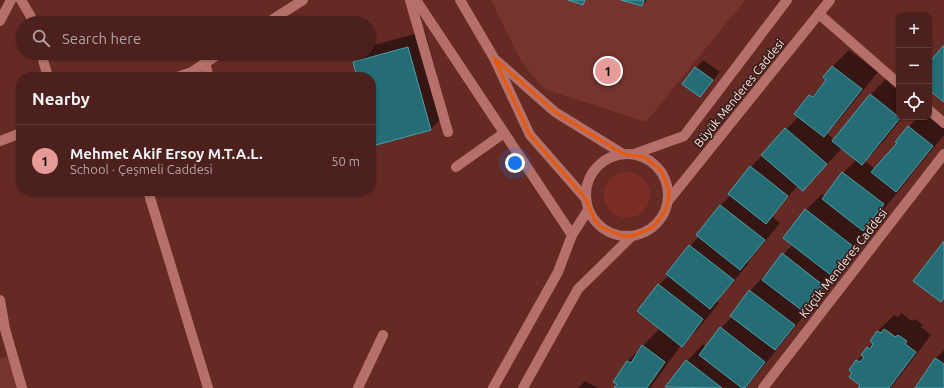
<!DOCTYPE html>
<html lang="en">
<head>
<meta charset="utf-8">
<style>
  :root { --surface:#4c201c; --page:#562d29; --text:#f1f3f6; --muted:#b2a3a3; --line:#633e3b; --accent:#e69b98 }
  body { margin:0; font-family:Ubuntu,sans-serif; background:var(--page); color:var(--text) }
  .controls { position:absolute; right:12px; top:12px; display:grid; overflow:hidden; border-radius:8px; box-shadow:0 1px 3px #0004 }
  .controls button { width:36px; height:36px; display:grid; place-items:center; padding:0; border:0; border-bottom:1px solid var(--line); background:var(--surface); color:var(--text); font:20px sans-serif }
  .you { position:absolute; left:515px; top:163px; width:14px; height:14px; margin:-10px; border:3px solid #fff; border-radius:50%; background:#1a73e8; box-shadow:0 0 0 6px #1a73e833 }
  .badge { display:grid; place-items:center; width:26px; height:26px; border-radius:50%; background:var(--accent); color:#111; font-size:13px; font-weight:700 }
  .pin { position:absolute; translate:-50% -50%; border:2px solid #fff; box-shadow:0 1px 4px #0006 }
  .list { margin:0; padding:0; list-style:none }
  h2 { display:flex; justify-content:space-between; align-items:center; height:52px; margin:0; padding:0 16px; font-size:17px }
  h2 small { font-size:13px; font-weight:400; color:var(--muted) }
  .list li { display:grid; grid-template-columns:26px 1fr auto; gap:12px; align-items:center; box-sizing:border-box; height:72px; padding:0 16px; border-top:1px solid var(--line) }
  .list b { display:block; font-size:15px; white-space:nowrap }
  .list p { margin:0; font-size:13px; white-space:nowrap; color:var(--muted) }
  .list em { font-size:13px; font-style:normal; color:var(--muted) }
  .icon { flex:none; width:22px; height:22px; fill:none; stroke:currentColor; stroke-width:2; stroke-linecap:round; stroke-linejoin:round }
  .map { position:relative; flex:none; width:944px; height:388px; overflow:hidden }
  .search { position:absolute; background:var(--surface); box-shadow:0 1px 3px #0004; left:16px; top:16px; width:360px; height:44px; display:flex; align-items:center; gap:10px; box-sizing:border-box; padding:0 14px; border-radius:22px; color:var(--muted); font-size:15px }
  .panel { position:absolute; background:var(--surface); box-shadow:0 1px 3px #0004; left:16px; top:72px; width:360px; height:124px; border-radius:16px }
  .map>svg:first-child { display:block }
  .built { fill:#77342f }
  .green { fill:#7e2c26 }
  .shadow { fill:#0007; fill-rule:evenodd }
  .building { fill:#256c75; stroke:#48a3af }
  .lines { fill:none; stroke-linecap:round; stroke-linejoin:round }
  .minor { stroke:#b57169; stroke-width:10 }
  .tertiary { stroke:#b57169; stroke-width:10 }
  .marked { fill:none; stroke:#e8590c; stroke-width:3; stroke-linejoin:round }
  .labels { text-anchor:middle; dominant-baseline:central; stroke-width:3.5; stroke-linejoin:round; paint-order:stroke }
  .street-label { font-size:12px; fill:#fde5e2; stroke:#391e1a }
</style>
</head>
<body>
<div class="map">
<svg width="944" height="388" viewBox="0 0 944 388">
  <rect width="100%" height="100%" fill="#662a25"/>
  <!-- built -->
  <g class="built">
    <path d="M491 0H745L646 122 547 90 537 81 521 61Z"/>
    <path d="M11 356 20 388H0V358Z"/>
  </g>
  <!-- green -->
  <circle class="green" cx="627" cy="195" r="23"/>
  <!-- shadow -->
  <g class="shadow">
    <path d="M625 0H647L642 5Z"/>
    <path d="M425 31 447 113 431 129 377 144 371 123V77H358L354 63 364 53H369L371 46Z"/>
    <path d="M849 50 878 72 840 119 827 133 834 140 871 94 887 78 899 87V117H903L878 148 865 161 875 169 898 143 897 141 909 127 918 117H929V113L944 125V135L880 214 866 227 869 230 838 268 840 269 820 294 808 306 810 308 746 388 666 387 687 361 703 344 706 347 732 316 750 291 793 244 806 210 822 194 825 196 843 173 856 160 842 148 803 190 798 185 772 216 780 223 748 262 749 263 717 301 719 303 698 329 681 345 650 388H615L618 384 614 381 628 361 660 328 659 285 669 275 667 274 699 236 697 235 721 205 731 195 751 167 799 116 796 114 827 79 825 77 833 66Z"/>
    <path d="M703 60 720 72 700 96 696 68Z"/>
    <path d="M901 313 912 321 915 319 923 325 921 327 931 335 891 388H860L861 385 854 372 850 370 873 342 871 341 878 331 894 315 898 317ZM886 329 900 339 899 341 886 332Z"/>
    <path d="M944 350V388H916L935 359Z"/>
    <path d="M585 381 598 388H578Z"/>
  </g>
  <!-- building -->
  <g class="building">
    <path d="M568 0H585L583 5Z"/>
    <path d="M621 0H644L642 6Z"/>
    <path d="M943 46H944V102L929 90V63Z"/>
    <path d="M408 47 431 130 376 145 371 126V77H357L353 62Z"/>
    <path d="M832 66 862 89 824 137 794 114 809 95 813 97 826 80 823 77Z"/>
    <path d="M695 67 713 80 700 97 682 84Z"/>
    <path d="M870 94 900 118 862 165 832 141Z"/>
    <path d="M908 126 933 146 896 192 871 172 897 143 895 142Z"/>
    <path d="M785 128 827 164 803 191 761 155Z"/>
    <path d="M750 166 788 196 766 224 728 194Z"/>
    <path d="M842 172 884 204 863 231 822 199Z"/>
    <path d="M720 205 765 240 740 270 696 235Z"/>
    <path d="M805 209 854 247 832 276 783 238Z"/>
    <path d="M944 241V298L941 302 913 281Z"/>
    <path d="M689 245 734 280 710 309 666 274Z"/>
    <path d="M782 253 824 286 804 312 762 280Z"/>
    <path d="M658 284 703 319 682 347 637 311Z"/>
    <path d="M749 290 795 325 775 350 730 316Z"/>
    <path d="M720 327 765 362 745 388H742L699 355Z"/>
    <path d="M884 329 895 337 898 335 907 341 905 344 916 352 889 388H858L860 385 849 377 852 373 849 370 856 360 860 362 864 357 861 355 867 347 870 349 873 344 870 341 877 331 881 333Z"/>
    <path d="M642 345 665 362 647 388H614L617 384 613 382 627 361 631 363Z"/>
    <path d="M935 358 944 364V388H915Z"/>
    <path d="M686 360 722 388 665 387Z"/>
  </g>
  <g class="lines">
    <!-- minor -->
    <g class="minor">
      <path d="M21 0 30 15 33 23"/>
      <path d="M410 0 448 132"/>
      <path d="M416 0 572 235"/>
      <path d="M819 14 899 84"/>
      <path d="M0 21 11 0"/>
      <path d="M267 23 303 0"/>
      <path d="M41 53 48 77"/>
      <path d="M205 63 209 77"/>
      <path d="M177 77 192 72 220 53"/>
      <path d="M929 110 944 123"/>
      <path d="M0 141 21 133"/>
      <path d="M456 167 504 133"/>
      <path d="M148 191 208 388"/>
      <path d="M0 300 5 329 22 388"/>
      <path d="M358 388 383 335"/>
      <path d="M763 388 944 154"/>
    </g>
    <!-- tertiary -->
    <g class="tertiary">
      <path d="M460 0 494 58 530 135 586 199"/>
      <path d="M497 61 555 112 623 154"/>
      <circle cx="627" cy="195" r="41"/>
      <path d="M634 154 684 136 787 0"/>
      <path d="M668 201 830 0"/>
      <path d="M493 388 558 272 572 235 588 210"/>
      <path d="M523 388 578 289 632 236"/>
    </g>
  </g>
  <!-- marked area -->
  <path class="marked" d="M494 58 555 112 623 154 644 157 661 170 669 190 668 201 665 212 652 228 632 236H621L601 227 594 219 586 199 530 135Z"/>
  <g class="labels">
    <!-- street labels -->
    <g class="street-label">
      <text transform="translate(739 93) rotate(-51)">Büyük Menderes Caddesi</text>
      <text transform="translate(843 263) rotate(-52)">Küçük Menderes Caddesi</text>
    </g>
  </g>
</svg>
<div class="controls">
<button>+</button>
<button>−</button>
<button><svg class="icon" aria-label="locate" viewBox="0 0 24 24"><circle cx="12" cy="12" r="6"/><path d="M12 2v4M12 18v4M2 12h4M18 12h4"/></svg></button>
</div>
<div class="you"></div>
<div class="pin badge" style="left:608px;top:71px">1</div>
<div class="search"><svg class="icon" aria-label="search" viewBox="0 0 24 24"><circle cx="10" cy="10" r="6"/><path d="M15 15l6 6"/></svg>Search here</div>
<section class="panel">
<h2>Nearby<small></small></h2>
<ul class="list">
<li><span class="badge">1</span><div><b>Mehmet Akif Ersoy M.T.A.L.</b><p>School · Çeşmeli Caddesi</p></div><em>50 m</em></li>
</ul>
</section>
</div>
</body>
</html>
